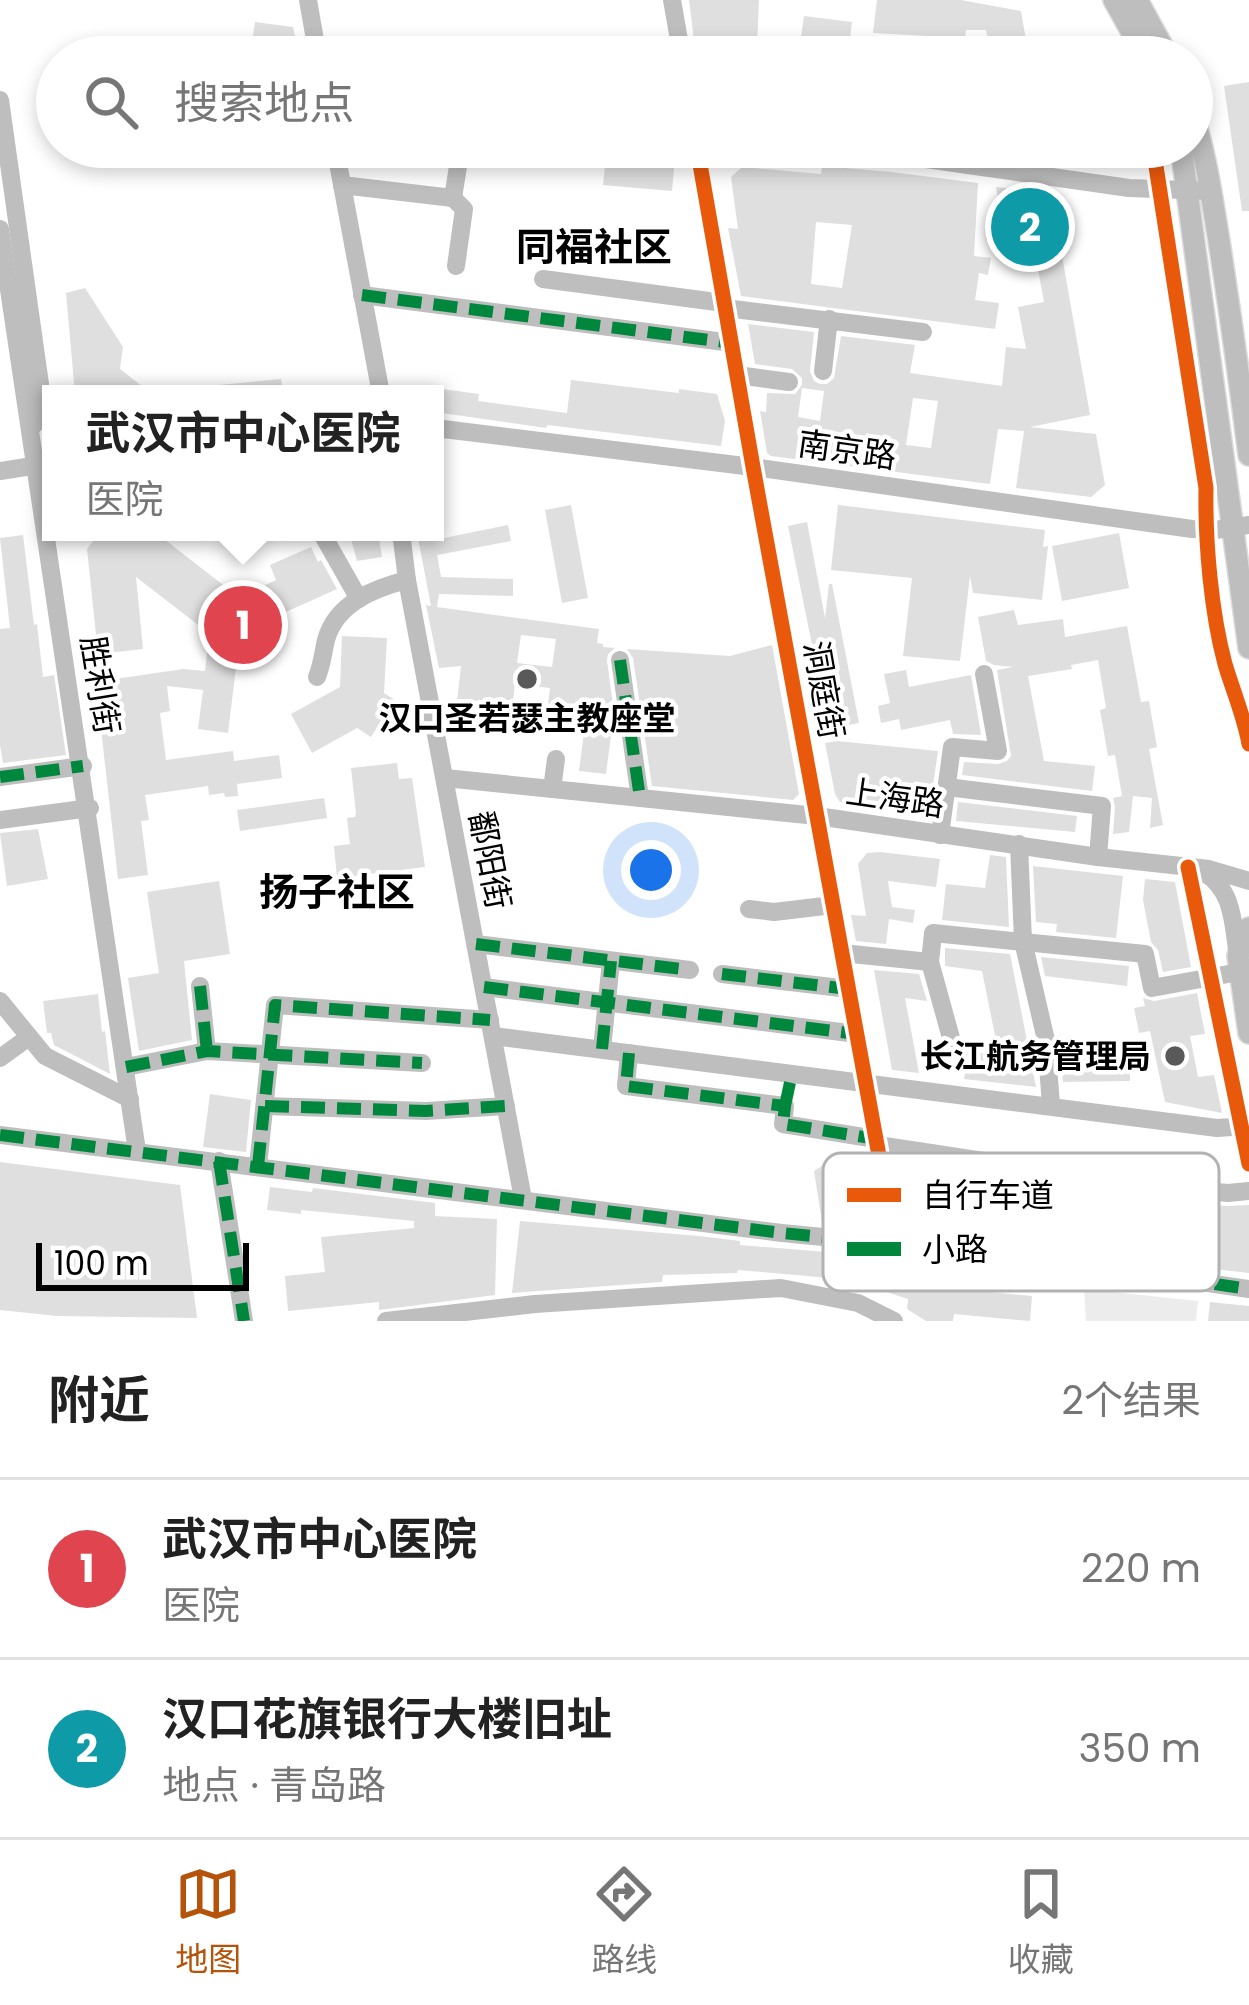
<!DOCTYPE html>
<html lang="zh">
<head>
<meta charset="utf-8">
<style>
  :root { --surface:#fff; --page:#f6f6f6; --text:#222; --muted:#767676; --line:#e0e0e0; --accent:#b45309 }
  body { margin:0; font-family:Poppins,"Noto Sans SC",sans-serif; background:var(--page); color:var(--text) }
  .scale { position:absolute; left:36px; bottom:30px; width:213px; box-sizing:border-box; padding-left:12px; border:6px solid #000; border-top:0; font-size:33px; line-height:42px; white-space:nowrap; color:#000; -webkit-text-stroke:9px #fff; paint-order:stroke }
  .you { position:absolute; left:651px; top:870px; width:42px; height:42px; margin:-30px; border:9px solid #fff; border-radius:50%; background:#1a73e8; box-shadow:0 0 0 18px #1a73e833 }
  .badge { display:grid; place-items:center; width:78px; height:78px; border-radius:50%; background:var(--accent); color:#fff; font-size:39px; font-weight:700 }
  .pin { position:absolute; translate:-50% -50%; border:6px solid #fff; box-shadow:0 3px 12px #0006 }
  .popup { position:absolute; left:42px; top:385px; width:402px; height:156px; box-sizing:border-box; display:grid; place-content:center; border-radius:0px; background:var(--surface); filter:drop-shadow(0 3px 9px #0005); font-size:39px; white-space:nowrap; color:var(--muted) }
  .popup b { font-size:45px; color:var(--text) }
  .popup::after { content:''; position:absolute; left:50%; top:100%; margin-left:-24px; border:24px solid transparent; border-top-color:var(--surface) }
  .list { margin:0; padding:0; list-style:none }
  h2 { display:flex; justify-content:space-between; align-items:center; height:156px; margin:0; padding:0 48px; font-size:51px }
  h2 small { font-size:39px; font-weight:400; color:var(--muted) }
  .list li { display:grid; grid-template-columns:78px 1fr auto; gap:36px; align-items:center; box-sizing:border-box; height:180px; padding:0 48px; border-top:3px solid var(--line) }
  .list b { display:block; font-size:45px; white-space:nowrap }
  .list p { margin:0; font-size:39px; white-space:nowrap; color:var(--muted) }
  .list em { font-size:39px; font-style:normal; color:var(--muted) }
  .icon { flex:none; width:66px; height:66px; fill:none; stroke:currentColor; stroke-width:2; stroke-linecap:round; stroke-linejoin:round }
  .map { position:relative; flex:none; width:1249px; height:1321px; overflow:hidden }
  .search { position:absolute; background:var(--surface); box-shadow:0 6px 18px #0003; left:36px; right:36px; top:36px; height:132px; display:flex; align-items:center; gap:30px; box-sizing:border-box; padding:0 42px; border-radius:66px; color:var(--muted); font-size:45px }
  .sheet { height:516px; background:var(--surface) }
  nav { display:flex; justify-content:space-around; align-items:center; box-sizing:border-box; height:168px; border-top:3px solid var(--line); background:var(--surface); font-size:33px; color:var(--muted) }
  nav a { display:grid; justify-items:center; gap:6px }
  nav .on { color:var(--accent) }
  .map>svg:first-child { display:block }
  .green { fill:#ececec }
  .building { fill:#dfdfdf; fill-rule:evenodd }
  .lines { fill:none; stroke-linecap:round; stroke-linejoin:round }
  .major-casing { stroke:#dbdbdb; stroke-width:24 }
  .minor { stroke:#bebebe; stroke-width:18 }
  .major { stroke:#bebebe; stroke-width:21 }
  .quiet { stroke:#00873e; stroke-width:12; stroke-dasharray:24 12; stroke-linecap:butt }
  .cycleway-casing { stroke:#fff; stroke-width:22 }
  .cycleway { stroke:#e8590c; stroke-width:15 }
  .poi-dot { fill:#595959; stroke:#fff; stroke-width:4.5 }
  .labels { text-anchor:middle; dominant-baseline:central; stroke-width:9; stroke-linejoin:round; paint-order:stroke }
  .street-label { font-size:33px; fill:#000; stroke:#fff }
  .poi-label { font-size:33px; font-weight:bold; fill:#000; stroke:#fff }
  .quarter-label { font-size:39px; font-weight:bold; fill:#000; stroke:#fff }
  .key { fill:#fff; stroke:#b2b2b2; stroke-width:3 }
  .key-label { font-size:33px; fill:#000 }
</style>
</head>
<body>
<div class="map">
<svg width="1249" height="1321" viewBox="0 0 1249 1321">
  <rect width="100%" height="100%" fill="#fff"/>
  <!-- green -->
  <path class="green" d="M1084 1289 1198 1301 1196 1321H1086Z"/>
  <!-- building -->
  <g class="building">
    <path d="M689 0H759L757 45 773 46 772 57H696Z"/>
    <path d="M877 0H961L1021 11 1029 57H991L986 30H966L965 38 873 33Z"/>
    <path d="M804 16 852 22 848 57H798Z"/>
    <path d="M255 22 293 27 299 57H250Z"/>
    <path d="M1249 82V211H1242L1224 86Z"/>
    <path d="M607 147H676L672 191 603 185Z"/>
    <path d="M822 166 891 172 978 183 974 256 991 258 988 275 979 273 975 300 999 303 995 329 741 296 728 228 738 229 731 177 742 167 821 174ZM816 222 852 225 842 288 811 284Z"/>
    <path d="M996 187 1051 193 1090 415 1030 427 1096 434 1105 485 1091 497 1016 488 1024 431 998 429 990 484 771 456 767 453 760 411 766 412 767 393 795 394 802 385V378L792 369 755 364 748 324 814 332 810 371 814 381 820 384H827L834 378 841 336 915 345 910 373 1002 386 1006 347 1026 349 1018 307 1044 302 1037 264 1009 260ZM802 388 824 391 820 421 798 417ZM913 398 938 401 931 448 906 445Z"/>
    <path d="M85 288 123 347 120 369 152 394H75L66 293Z"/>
    <path d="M281 379 283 394H208V386Z"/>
    <path d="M571 380 679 393V389L717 394 725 421 721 446 547 425 546 428 435 412V388L479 394 478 401 567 413Z"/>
    <path d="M571 505 588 598 562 603 545 510Z"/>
    <path d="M838 505 1045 530 1043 547 1048 546 1042 600 973 593 970 576 960 661 903 656 912 578 831 570Z"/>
    <path d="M807 522 825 618 829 584H832L859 723 829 729 788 526Z"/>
    <path d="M508 525 511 541 437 555 441 577 513 579V596L439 594 437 607 599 629 597 643 603 644V647L615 648 608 654 607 661 614 712 606 774 579 771 585 724 546 719 550 688 515 684 510 726 455 719 461 666 439 668 426 605 431 606 418 538 433 535 434 540ZM521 635 556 639 552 667 517 663Z"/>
    <path d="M100 532H155L245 602 255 590 276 580 270 565 311 547 318 562 321 560 337 589 268 620 237 660 228 733 198 729 203 690 167 686 170 711 160 713 166 760 233 751 234 761 279 755 282 778 237 784 238 796 225 797 224 793 209 795 208 786 145 795 149 820 141 821 148 875 118 879 95 676 114 673 115 679 183 669 205 671 208 643 205 641 210 634 136 577 143 649 98 654 87 549Z"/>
    <path d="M349 532H378L382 557 357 561Z"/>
    <path d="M1119 533 1129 588 1062 601 1052 546Z"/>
    <path d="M23 535 34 625 37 624 43 677 54 675 66 755 3 763 0 745V629L10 628 0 538Z"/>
    <path d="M1014 610 1018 625 1063 619 1065 637 1127 626 1141 702 1149 701 1157 747 1149 749 1163 825 1150 828 1152 798 1133 796 1129 832 1113 834 1115 807 1113 798 1122 796 1115 755 1108 756 1100 710 1106 708 1098 660 1071 665 1072 669 1028 676 1044 761 1095 766 1092 791 962 775 964 762 998 764 1007 761 1011 756 997 670 1013 667 994 665 986 661 978 617Z"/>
    <path d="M342 636 387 638 384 693 395 700 371 737 357 728 312 753 291 714 340 687Z"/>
    <path d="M772 645 799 794 793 800 652 786 633 658 627 649 730 656Z"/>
    <path d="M906 670 909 687 971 675 981 735 953 734 950 720 901 730 899 719 881 723 878 706 890 703 884 674Z"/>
    <path d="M837 741 938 751 929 814 850 806 840 802 835 794 825 743Z"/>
    <path d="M397 763 399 779 412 778 425 867 337 878 334 846 350 844 347 818 355 817 356 813 351 768Z"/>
    <path d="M324 798 327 818 240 831 237 810Z"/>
    <path d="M958 802 1077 816 1075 832 956 821Z"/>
    <path d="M38 829 48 879 7 886 0 833Z"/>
    <path d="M880 852 940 859 936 887 888 881 892 907 915 910 913 923 889 919 886 944 856 941 851 915 866 916 858 864 867 853Z"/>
    <path d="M990 855 1006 857 1009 927 942 920 946 884 985 888Z"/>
    <path d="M1033 866 1123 876 1116 938 1056 932 1057 924 1036 922Z"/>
    <path d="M1145 879 1175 882 1191 967 1163 972 1158 950 1151 942 1143 900Z"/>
    <path d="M219 881 230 954 184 961 192 1040 139 1051 128 978 159 973 147 892Z"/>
    <path d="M945 948 1010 954 1036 1087 964 1079 966 1065 962 1064 957 1050 999 1055 982 971 945 966Z"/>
    <path d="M1041 957 1129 966 1127 986 1045 976Z"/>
    <path d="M874 970 919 974 927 1001 905 998 919 1073 892 1070Z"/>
    <path d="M1197 993 1205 1034 1190 1036 1198 1077 1214 1075 1222 1113 1165 1102 1150 1031 1139 1033 1134 1008 1145 1006 1143 998 1154 1001Z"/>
    <path d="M98 994 102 1032 105 1031 110 1074 54 1045 51 1033H47L43 1001Z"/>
    <path d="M1130 1046V1081L1063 1082 1060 1048Z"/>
    <path d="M210 1094 251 1100 246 1152 203 1147Z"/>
    <path d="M836 1157 866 1160 877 1220 869 1226 822 1222 814 1171Z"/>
    <path d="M0 1162 180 1185 197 1318 57 1316 0 1310Z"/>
    <path d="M928 1167 962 1171 960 1196 1000 1199 1002 1178 1054 1185 1063 1244 991 1235 992 1230 922 1219Z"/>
    <path d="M270 1187 312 1192 313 1188 435 1203V1216L497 1219 495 1295 379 1310V1302L288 1311 285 1276 325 1272 321 1237 414 1228V1221L301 1210V1214L267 1210Z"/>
    <path d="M1096 1195 1145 1199 1158 1262 1093 1253 1084 1197Z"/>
    <path d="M1173 1202 1227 1206 1249 1205V1273L1187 1266Z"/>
    <path d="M520 1221 699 1236 740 1241V1245L864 1255 908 1261 907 1269 960 1277 958 1289 1032 1296 1030 1321 954 1314 953 1321H926L907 1309 908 1299 829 1273V1278L738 1270 737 1273 663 1275 662 1282 512 1293Z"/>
    <path d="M1210 1302 1249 1306V1321H1208Z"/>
  </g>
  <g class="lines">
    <!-- major casing -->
    <g class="major-casing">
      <g id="major">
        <path d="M1114 0 1146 57"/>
        <path d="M1137 0 1168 57"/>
        <path d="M1192 113C1206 154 1212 199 1219 241 1230 312 1240 383 1249 455"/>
        <path d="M1181 147 1249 648"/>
        <path d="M1249 928 1238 956 1249 1033"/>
      </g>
    </g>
    <!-- minor -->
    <g class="minor">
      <path d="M308 0 318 57"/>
      <path d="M672 0 682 57"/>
      <path d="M0 100 40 384V400L34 425"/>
      <path d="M335 147 381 394"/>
      <path d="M697 147 753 467 895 1243"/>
      <path d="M841 147 1129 188 1210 191"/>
      <path d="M342 185 453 198 461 147"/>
      <path d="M453 198 464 209 456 266"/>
      <path d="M0 229C47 536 94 843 137 1151"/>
      <path d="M543 279 724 303"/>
      <path d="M362 295 732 343"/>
      <path d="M725 308 923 332"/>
      <path d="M823 371 829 319"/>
      <path d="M737 375 789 382"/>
      <path d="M435 428 753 467 1192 529 1215 530 1249 525"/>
      <path d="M0 471 51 463"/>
      <path d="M321 532 359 599"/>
      <path d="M401 532 407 580 523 1199"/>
      <path d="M620 660 640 798"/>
      <path d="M317 677C322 665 323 653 326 640 336 603 375 588 407 580"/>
      <path d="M0 777 83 766"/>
      <path d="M445 778 817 816 1098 857 1209 869 1249 881"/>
      <path d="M947 787 1102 806 1098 857"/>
      <path d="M552 789 556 759"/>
      <path d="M0 820 90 808"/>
      <path d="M940 835 952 747 998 751 984 674"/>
      <path d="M1019 844 1023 941 1046 1040 1051 1105"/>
      <path d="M1203 872C1234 889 1233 925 1238 956"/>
      <path d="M749 909 774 912 833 905"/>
      <path d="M476 944 690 970"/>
      <path d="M842 953 930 962 933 933 1145 954 1152 988 1239 972"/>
      <path d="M930 962 951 1038"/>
      <path d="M722 974 849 989"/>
      <path d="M200 986 207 1051"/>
      <path d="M484 987 857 1034"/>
      <path d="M0 1001 45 1056 130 1099"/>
      <path d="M493 1036 1217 1128 1249 1126"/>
      <path d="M602 1049 611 961"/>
      <path d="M629 1053 626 1086 785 1106 783 1124 876 1139"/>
      <path d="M0 1058 29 1037"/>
      <path d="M126 1067 207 1051 422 1063"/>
      <path d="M265 1106 426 1111 506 1106"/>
      <path d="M0 1135 782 1233 1029 1257 1249 1289"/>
      <path d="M878 1145 1156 1187 1228 1193 1249 1191"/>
      <path d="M219 1161 244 1321"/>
      <path d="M258 1166 275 1005 490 1020"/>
      <path d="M1066 1174 1082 1266"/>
      <path d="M1156 1187 1176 1280"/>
      <path d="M386 1321 535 1304 781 1288 858 1303 894 1321"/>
    </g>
    <!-- major -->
    <use href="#major" class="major"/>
    <!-- quiet -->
    <g class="quiet">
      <path d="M362 295 732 343"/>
      <path d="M620 660 640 798"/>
      <path d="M0 777 83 766"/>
      <path d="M476 944 690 970"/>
      <path d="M722 974 849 989"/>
      <path d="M200 986 207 1051"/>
      <path d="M484 987 857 1034"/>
      <path d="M602 1049 611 961"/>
      <path d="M629 1053 626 1086 785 1106 783 1124 876 1139"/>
      <path d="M126 1067 207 1051 422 1063"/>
      <path d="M265 1106 426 1111 506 1106"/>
      <path d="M785 1106 792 1073"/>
      <path d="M0 1135 782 1233 1029 1257 1249 1289"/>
      <path d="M219 1161 244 1321"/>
      <path d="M258 1166 275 1005 490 1020"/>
    </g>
    <!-- cycleway casing -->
    <g class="cycleway-casing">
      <g id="cycleway">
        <path d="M697 147 753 467 895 1243"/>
        <path d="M1153 147 1206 488C1205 541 1211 612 1225 664 1233 691 1244 716 1249 744"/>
        <path d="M1188 867 1249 1164"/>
      </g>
    </g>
    <!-- cycleway -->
    <use href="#cycleway" class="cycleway"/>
  </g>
  <!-- markers -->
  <g class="poi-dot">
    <circle cx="527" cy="679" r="12"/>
    <circle cx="1175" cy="1056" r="12"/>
  </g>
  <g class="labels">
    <!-- street labels -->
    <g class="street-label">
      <text transform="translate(847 450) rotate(8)">南京路</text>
      <text transform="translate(100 685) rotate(81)">胜利街</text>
      <text transform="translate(824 690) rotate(80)">洞庭街</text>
      <text transform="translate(895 798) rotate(8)">上海路</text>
      <text transform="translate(490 860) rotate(79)">鄱阳街</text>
    </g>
    <!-- poi labels -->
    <g class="poi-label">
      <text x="527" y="718">汉口圣若瑟主教座堂</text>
      <text x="1151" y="1056" text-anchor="end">长江航务管理局</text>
    </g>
    <!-- quarter labels -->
    <g class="quarter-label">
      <text x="594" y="247">同福社区</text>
      <text x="337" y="892">扬子社区</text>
    </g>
  </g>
  <!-- legend -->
  <rect x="823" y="1153" width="396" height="138" rx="18" class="key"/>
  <rect x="847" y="1188" width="54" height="14" fill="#e8590c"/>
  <rect x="847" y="1242" width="54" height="14" fill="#00873e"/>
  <g class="key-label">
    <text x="922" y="1207">自行车道</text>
    <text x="922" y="1261">小路</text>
  </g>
</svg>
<div class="scale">100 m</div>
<div class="you"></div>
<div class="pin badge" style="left:243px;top:625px;background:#e0444e">1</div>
<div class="popup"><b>武汉市中心医院</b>医院</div>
<div class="pin badge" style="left:1030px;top:227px;background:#0f9aa8">2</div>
<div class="search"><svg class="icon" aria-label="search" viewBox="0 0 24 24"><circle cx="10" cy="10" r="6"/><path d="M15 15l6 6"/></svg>搜索地点</div>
</div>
<section class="sheet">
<h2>附近<small>2个结果</small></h2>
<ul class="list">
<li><span class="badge" style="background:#e0444e">1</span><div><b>武汉市中心医院</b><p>医院</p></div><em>220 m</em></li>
<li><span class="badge" style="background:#0f9aa8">2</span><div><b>汉口花旗银行大楼旧址</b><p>地点 · 青岛路</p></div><em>350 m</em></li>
</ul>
</section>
<nav>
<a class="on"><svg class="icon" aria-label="map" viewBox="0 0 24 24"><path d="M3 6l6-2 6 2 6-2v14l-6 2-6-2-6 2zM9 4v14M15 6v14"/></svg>地图</a>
<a><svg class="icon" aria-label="directions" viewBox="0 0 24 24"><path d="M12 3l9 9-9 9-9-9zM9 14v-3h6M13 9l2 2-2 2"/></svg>路线</a>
<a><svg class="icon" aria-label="saved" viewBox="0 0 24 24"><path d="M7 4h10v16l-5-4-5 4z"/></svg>收藏</a>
</nav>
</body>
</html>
